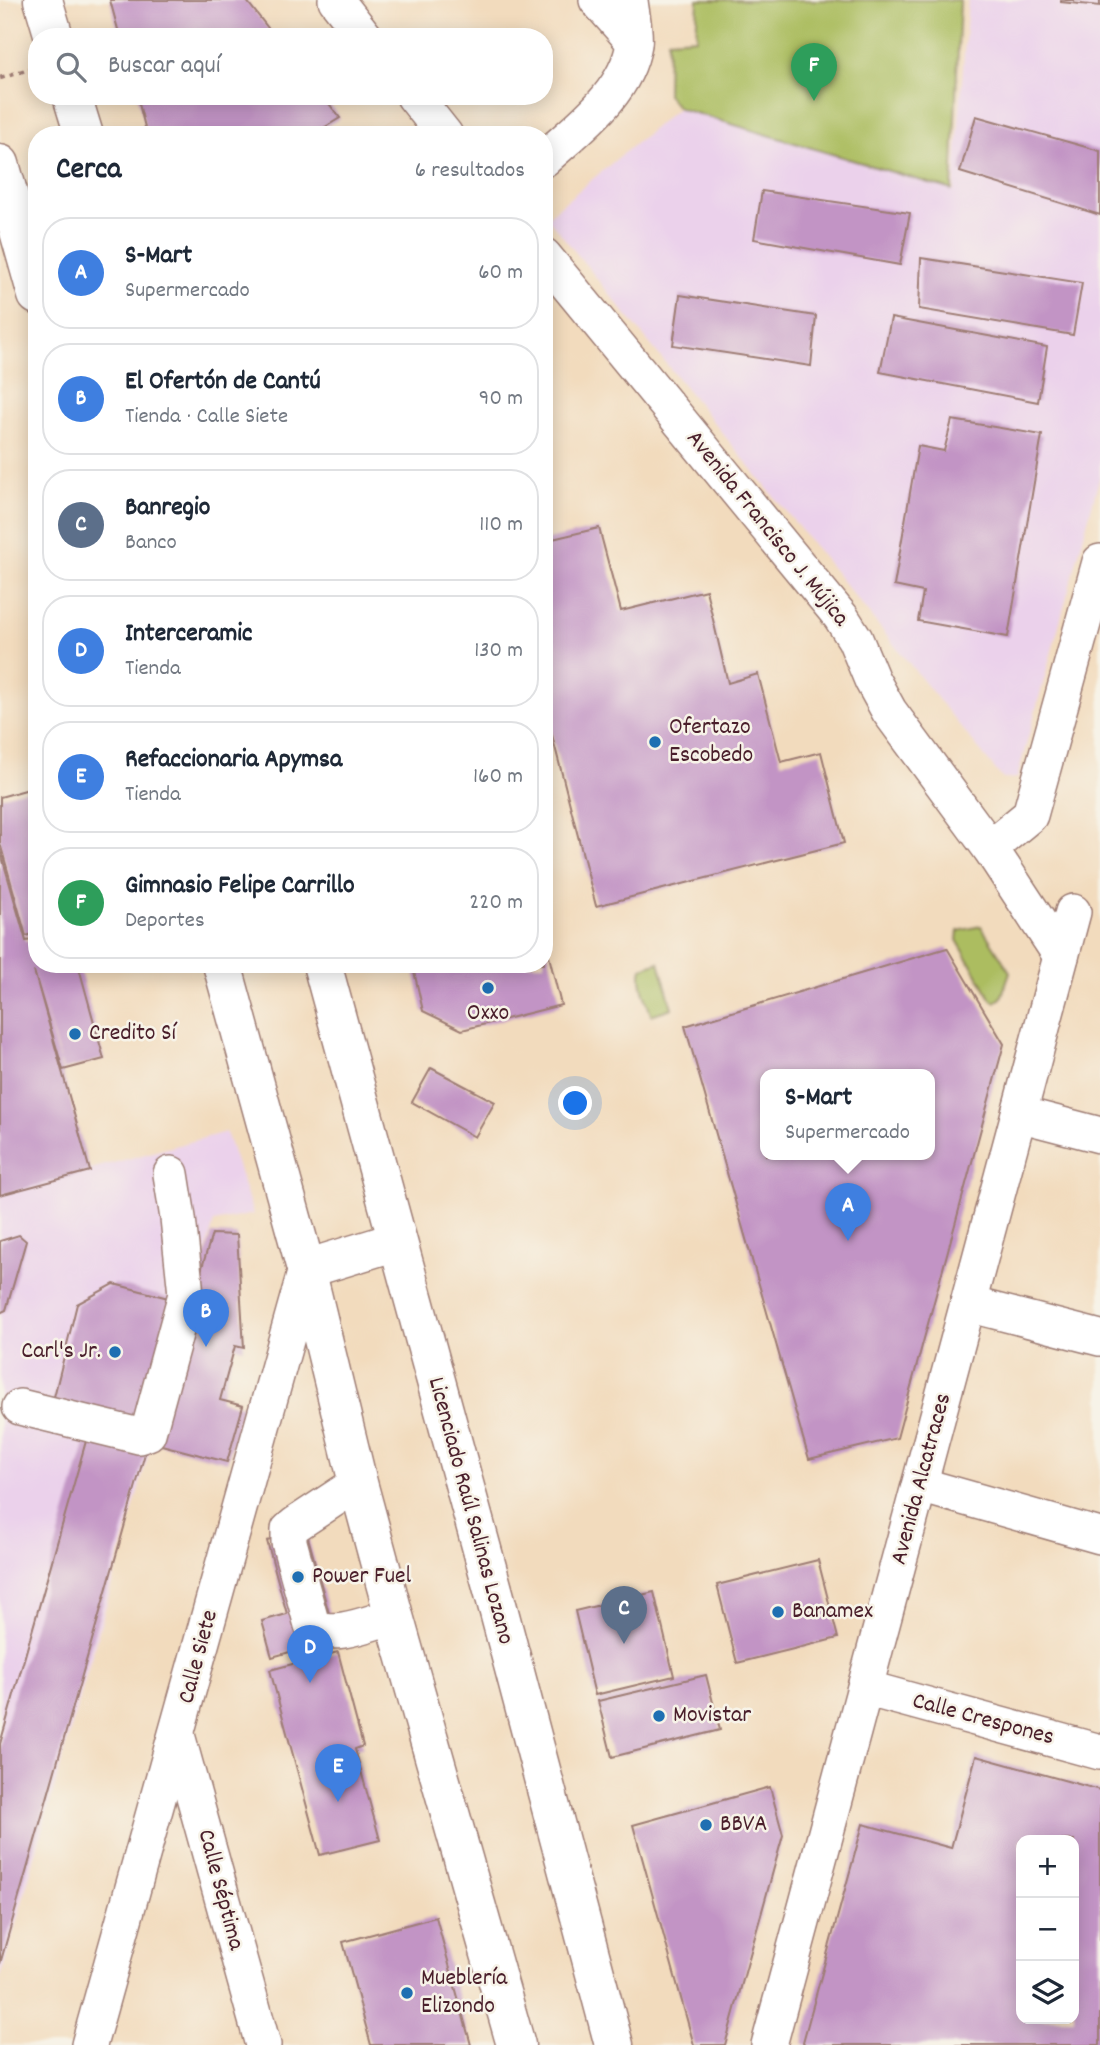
<!DOCTYPE html>
<html lang="es">
<head>
<meta charset="utf-8">
<style>
  :root { --surface:#fff; --page:#f2f2f3; --text:#1f2937; --muted:#747a83; --line:#e0e1e3; --accent:#db2777 }
  body { margin:0; font-family:Dekko,sans-serif; background:var(--page); color:var(--text) }
  .controls { position:absolute; right:21px; bottom:21px; display:grid; overflow:hidden; border-radius:14px; box-shadow:0 4px 18px #0003 }
  .controls button { width:63px; height:63px; display:grid; place-items:center; padding:0; border:0; border-bottom:2px solid var(--line); background:var(--surface); color:var(--text); font:35px sans-serif }
  .you { position:absolute; left:576px; top:1104px; width:24px; height:24px; margin:-18px; border:5px solid #fff; border-radius:50%; background:#1a73e8; box-shadow:0 0 0 10px #1a73e833 }
  .badge { display:grid; place-items:center; width:46px; height:46px; border-radius:50%; background:var(--accent); color:#fff; font-size:23px; font-weight:700 }
  .pin { position:absolute; translate:-50% -58px; filter:drop-shadow(0 2px 4px #0008) }
  .pin::after { content:''; position:absolute; top:37px; width:24px; height:21px; background:inherit; clip-path:polygon(0 0,100% 0,50% 100%) }
  .popup { position:absolute; left:760px; top:1069px; width:175px; height:91px; box-sizing:border-box; display:grid; place-content:center; border-radius:14px; background:var(--surface); filter:drop-shadow(0 2px 5px #0005); font-size:23px; white-space:nowrap; color:var(--muted) }
  .popup b { font-size:26px; color:var(--text) }
  .popup::after { content:''; position:absolute; left:50%; top:100%; margin-left:-14px; border:14px solid transparent; border-top-color:var(--surface) }
  .list { margin:0; padding:0; list-style:none }
  h2 { display:flex; justify-content:space-between; align-items:center; height:91px; margin:0; padding:0 28px; font-size:30px }
  h2 small { font-size:23px; font-weight:400; color:var(--muted) }
  .list li { display:grid; grid-template-columns:46px 1fr auto; gap:21px; align-items:center; box-sizing:border-box; height:112px; margin:0 14px 14px; padding:0 14px; border:2px solid var(--line); border-radius:28px }
  .list b { display:block; font-size:26px; white-space:nowrap }
  .list p { margin:0; font-size:23px; white-space:nowrap; color:var(--muted) }
  .list em { font-size:23px; font-style:normal; color:var(--muted) }
  .icon { flex:none; width:38px; height:38px; fill:none; stroke:currentColor; stroke-width:2; stroke-linecap:round; stroke-linejoin:round }
  .map { position:relative; flex:none; width:1100px; height:2045px; overflow:hidden }
  .search { position:absolute; background:var(--surface); box-shadow:0 4px 18px #0003; left:28px; top:28px; width:525px; height:77px; display:flex; align-items:center; gap:18px; box-sizing:border-box; padding:0 24px; border-radius:28px; color:var(--muted); font-size:26px }
  .panel { position:absolute; background:var(--surface); box-shadow:0 4px 18px #0003; left:28px; top:126px; width:525px; height:847px; border-radius:28px }
  .map>svg:first-child { display:block }
  .built { fill:#ebd1eb }
  .green { fill:#acbd60; stroke:#7b6e46; stroke-width:2 }
  .building { fill:#c294c5; fill-rule:evenodd }
  .lines { fill:none; stroke-linecap:round; stroke-linejoin:round }
  .minor-casing { stroke:#9e7d74; stroke-width:38 }
  .major-casing { stroke:#9e7d74; stroke-width:41 }
  .path { stroke:#9e7d74; stroke-width:4.5; stroke-dasharray:5 5; stroke-linecap:butt }
  .minor { stroke:#fff; stroke-width:35 }
  .major { stroke:#fff; stroke-width:38 }
  .poi-dot { fill:#1f6fb2; stroke:#f7f3e8; stroke-width:2.5 }
  .labels { text-anchor:middle; dominant-baseline:central; stroke-width:5; stroke-linejoin:round; paint-order:stroke }
  .street-label { font-size:24px; fill:#4a1f2b; stroke:#f7f3e8 }
  .poi-label { font-size:24px; fill:#4a1f2b; stroke:#f7f3e8; text-anchor:start }
</style>
</head>
<body>
<div class="map">
<svg width="1100" height="2045" viewBox="0 0 1100 2045">
  <rect width="100%" height="100%" fill="#f7f3e8"/>
  <filter id="ink" filterUnits="userSpaceOnUse"><feTurbulence type="fractalNoise" baseFrequency=".0143" numOctaves="2"/><feDisplacementMap in="SourceGraphic" scale="14" xChannelSelector="R" yChannelSelector="G"/><feConvolveMatrix kernelMatrix="1 2 1 2 8 2 1 2 1" color-interpolation-filters="sRGB"/></filter>
  <filter id="wash" filterUnits="userSpaceOnUse"><feTurbulence type="fractalNoise" baseFrequency=".00686" numOctaves="4" result="noise"/><feDisplacementMap in="SourceGraphic" scale="28" xChannelSelector="R" yChannelSelector="G"/><feGaussianBlur stdDeviation="1.57" result="paint"/><feColorMatrix in="noise" values="0 0 0 0 0 0 0 0 0 0 0 0 0 0 0 0 0 1.4 0 .05"/><feComposite in="paint" operator="in"/></filter>
  <g filter="url(#wash)">
    <rect width="100%" height="100%" fill="#f2dbbd"/>
    <!-- built -->
    <g class="built">
      <path d="M968 0H1100V476L1017 778 1003 779 547 217 678 108 954 191Z"/>
      <path d="M226 1132 253 1214 214 1222 0 1980V1194Z"/>
    </g>
    <!-- green -->
    <g class="green">
      <path d="M698 0H960L952 190 678 108 667 94 668 40 696 38Z"/>
      <path d="M981 926 1010 972 1001 998 995 1002 992 1000 957 940 958 931Z"/>
      <path d="M659 962 672 1008 651 1015C647 1000 638 983 642 968Z"/>
    </g>
    <g id="blocks">
      <!-- building -->
      <g class="building">
        <path d="M110 0H246L275 37H120Z"/>
        <path d="M1061 0H1100V6L1061 2Z"/>
        <path d="M137 96H323L340 118 312 135H147Z"/>
        <path d="M976 116 1100 151V215L960 172Z"/>
        <path d="M762 191 910 213 900 265 754 239Z"/>
        <path d="M921 258 1082 283 1073 335 919 309Z"/>
        <path d="M680 295 816 316 811 366 673 345Z"/>
        <path d="M891 318 1047 347 1038 402 880 372Z"/>
        <path d="M952 420 1042 435 1008 637 918 621 923 592 894 586 918 446 944 451Z"/>
        <path d="M599 528 621 611 706 590 728 683 758 674 781 762 821 752 844 843 596 906 544 704V541Z"/>
        <path d="M29 789 37 817V933L26 936 0 843V797Z"/>
        <path d="M0 850 26 941 37 939V964H78L104 1059 63 1070 34 971 90 1171 0 1195Z"/>
        <path d="M545 940 561 1005 462 1030 423 1011 414 971 442 964H544Z"/>
        <path d="M947 948 1004 1044 897 1438 809 1459 685 1026ZM766 1075H930V1155H766Z"/>
        <path d="M431 1068 495 1102 475 1137 412 1102Z"/>
        <path d="M212 1234 237 1235 244 1348 235 1346 220 1400 243 1406 227 1462 150 1442Z"/>
        <path d="M19 1235 26 1241 6 1310 0 1313V1241Z"/>
        <path d="M114 1284 180 1301 144 1425 53 1401 77 1304Z"/>
        <path d="M88 1434 146 1450 0 1964V1744Z"/>
        <path d="M306 1530 336 1639 272 1657 262 1621 287 1614 267 1541Z"/>
        <path d="M818 1560 838 1638 737 1663 717 1585Z"/>
        <path d="M654 1592 674 1676 595 1695 575 1611Z"/>
        <path d="M338 1652 363 1746 355 1749 380 1840 320 1855 270 1670Z"/>
        <path d="M706 1675 720 1730 612 1757 598 1701Z"/>
        <path d="M976 1756 1100 1790V2045H805L803 2042 863 1824 951 1848ZM1021 1840H1074V2019H1021Z"/>
        <path d="M770 1787 783 1835 725 2045H694L633 1825Z"/>
        <path d="M436 1917 471 2045H371L343 1942Z"/>
      </g>
    </g>
  </g>
  <g filter="url(#ink)">
    <use href="#blocks" fill-opacity="0" stroke="#9e7d74" stroke-width="2"/>
    <g class="lines">
      <!-- minor casing -->
      <g class="minor-casing">
        <g id="minor">
          <path d="M336 0 365 37"/>
          <path d="M597 0 634 42"/>
          <path d="M414 96 445 135"/>
          <path d="M544 159C579 127 626 94 634 44 636 31 631 13 630 0"/>
          <path d="M544 256 841 617 855 639 872 680 889 711 990 848 1061 956"/>
          <path d="M990 848 1030 815 1100 562"/>
          <path d="M1019 1114 1100 1135"/>
          <path d="M968 1304 1100 1338"/>
          <path d="M20 1407 139 1436 148 1433 186 1294 178 1218 171 1174"/>
          <path d="M358 1483 296 1524 289 1530V1542L312 1625C332 1640 371 1622 394 1616"/>
          <path d="M920 1485 1100 1536"/>
          <path d="M865 1688 1100 1752"/>
          <path d="M177 1735 263 2045"/>
          <path d="M89 2045 306 1269"/>
          <path d="M769 2045 1073 912"/>
        </g>
      </g>
      <!-- major casing -->
      <g class="major-casing">
        <g id="major">
          <path d="M43 0 54 37"/>
          <path d="M72 96 84 135"/>
          <path d="M0 164 37 295"/>
          <path d="M222 964 306 1269 358 1483 394 1616 516 2045"/>
          <path d="M322 964 498 1608 614 2045"/>
          <path d="M306 1269 397 1241"/>
        </g>
      </g>
      <!-- path -->
      <path class="path" d="M0 78 36 67"/>
      <!-- minor -->
      <use href="#minor" class="minor"/>
      <!-- major -->
      <use href="#major" class="major"/>
    </g>
  </g>
  <!-- markers -->
  <g class="poi-dot">
    <circle cx="655" cy="742" r="7"/>
    <circle cx="488" cy="988" r="7"/>
    <circle cx="75" cy="1034" r="7"/>
    <circle cx="115" cy="1352" r="7"/>
    <circle cx="298" cy="1577" r="7"/>
    <circle cx="778" cy="1612" r="7"/>
    <circle cx="659" cy="1716" r="7"/>
    <circle cx="706" cy="1825" r="7"/>
    <circle cx="407" cy="1993" r="7"/>
  </g>
  <g class="labels">
    <!-- street labels -->
    <g class="street-label">
      <text transform="translate(767 529) rotate(51)">Avenida Francisco J. Mújica</text>
      <text transform="translate(922 1479) rotate(-75)">Avenida Alcatraces</text>
      <text transform="translate(470 1511) rotate(75)">Licenciado Raúl Salinas Lozano</text>
      <text transform="translate(199 1657) rotate(-75)">Calle Siete</text>
      <text transform="translate(983 1720) rotate(15)">Calle Crespones</text>
      <text transform="translate(220 1890) rotate(75)">Calle Séptima</text>
    </g>
    <!-- poi labels -->
    <g class="poi-label">
      <text x="669" y="728">Ofertazo<tspan x="669" dy="28">Escobedo</tspan></text>
      <text x="488" y="1014" text-anchor="middle">Oxxo</text>
      <text x="89" y="1034">Credito Sí</text>
      <text x="101" y="1352" text-anchor="end">Carl's Jr.</text>
      <text x="312" y="1577">Power Fuel</text>
      <text x="792" y="1612">Banamex</text>
      <text x="673" y="1716">Movistar</text>
      <text x="720" y="1825">BBVA</text>
      <text x="421" y="1979">Mueblería<tspan x="421" dy="28">Elizondo</tspan></text>
    </g>
  </g>
</svg>
<div class="controls">
<button>+</button>
<button>−</button>
<button><svg class="icon" aria-label="layers" viewBox="0 0 24 24"><path d="M12 4l9 5-9 5-9-5zM3 14l9 5 9-5"/></svg></button>
</div>
<div class="you"></div>
<div class="pin badge" style="left:848px;top:1241px;background:#3f7fe0">A</div>
<div class="popup"><b>S-Mart</b>Supermercado</div>
<div class="pin badge" style="left:206px;top:1347px;background:#3f7fe0">B</div>
<div class="pin badge" style="left:624px;top:1644px;background:#5c6f8a">C</div>
<div class="pin badge" style="left:310px;top:1683px;background:#3f7fe0">D</div>
<div class="pin badge" style="left:338px;top:1802px;background:#3f7fe0">E</div>
<div class="pin badge" style="left:814px;top:101px;background:#2e9e5b">F</div>
<div class="search"><svg class="icon" aria-label="search" viewBox="0 0 24 24"><circle cx="10" cy="10" r="6"/><path d="M15 15l6 6"/></svg>Buscar aquí</div>
<section class="panel">
<h2>Cerca<small>6 resultados</small></h2>
<ul class="list">
<li><span class="badge" style="background:#3f7fe0">A</span><div><b>S-Mart</b><p>Supermercado</p></div><em>60 m</em></li>
<li><span class="badge" style="background:#3f7fe0">B</span><div><b>El Ofertón de Cantú</b><p>Tienda · Calle Siete</p></div><em>90 m</em></li>
<li><span class="badge" style="background:#5c6f8a">C</span><div><b>Banregio</b><p>Banco</p></div><em>110 m</em></li>
<li><span class="badge" style="background:#3f7fe0">D</span><div><b>Interceramic</b><p>Tienda</p></div><em>130 m</em></li>
<li><span class="badge" style="background:#3f7fe0">E</span><div><b>Refaccionaria Apymsa</b><p>Tienda</p></div><em>160 m</em></li>
<li><span class="badge" style="background:#2e9e5b">F</span><div><b>Gimnasio Felipe Carrillo</b><p>Deportes</p></div><em>220 m</em></li>
</ul>
</section>
</div>
</body>
</html>
